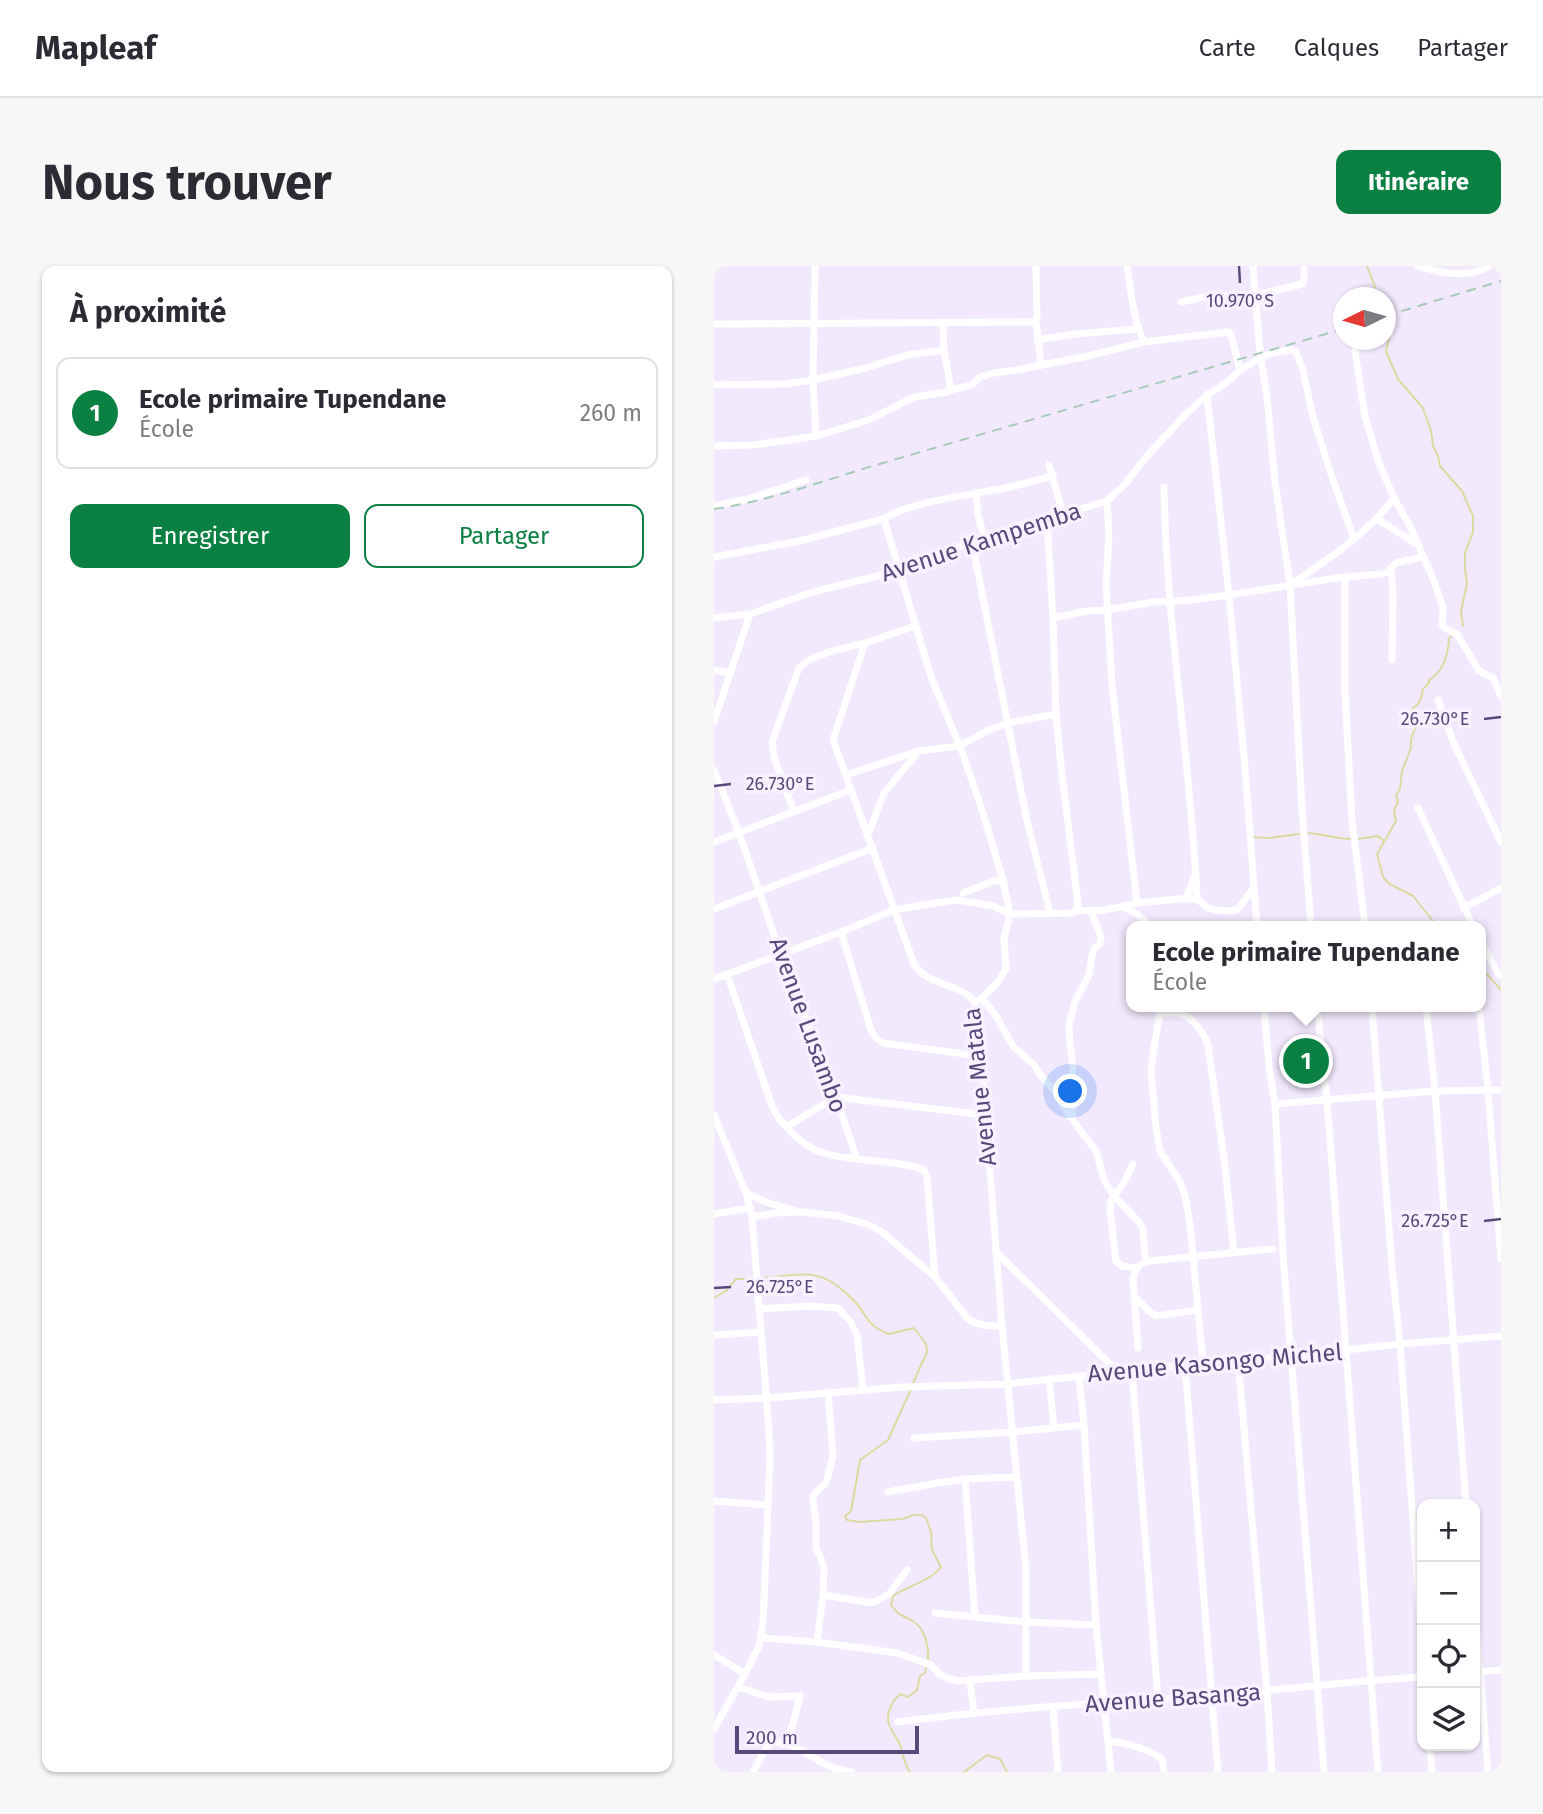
<!DOCTYPE html>
<html lang="fr">
<head>
<meta charset="utf-8">
<style>
  :root { --surface:#fff; --page:#f7f7f7; --text:#2b2b33; --muted:#7c7c81; --line:#e1e1e2; --accent:#0b8043 }
  body { margin:0; font-family:"Fira Sans",sans-serif; background:var(--page); color:var(--text) }
  .controls { position:absolute; right:21px; bottom:21px; display:grid; overflow:hidden; border-radius:14px; box-shadow:0 2px 5px #0004 }
  .controls button { width:63px; height:63px; display:grid; place-items:center; padding:0; border:0; border-bottom:2px solid var(--line); background:var(--surface); color:var(--text); font:35px sans-serif }
  .compass { position:absolute; left:619px; top:21px; width:63px; height:63px; border-radius:50%; background:var(--surface); box-shadow:0 2px 5px #0004; rotate:265deg }
  .scale { position:absolute; left:21px; bottom:18px; width:184px; box-sizing:border-box; padding-left:7px; border:4px solid #564a7b; border-top:0; font-size:19px; line-height:24px; white-space:nowrap; color:#564a7b; -webkit-text-stroke:5px #f8f1ff; paint-order:stroke }
  .you { position:absolute; left:357px; top:826px; width:24px; height:24px; margin:-18px; border:5px solid #fff; border-radius:50%; background:#1a73e8; box-shadow:0 0 0 10px #1a73e833 }
  .badge { display:grid; place-items:center; width:46px; height:46px; border-radius:50%; background:var(--accent); color:#fff; font-size:23px; font-weight:700 }
  .pin { position:absolute; translate:-50% -50%; border:4px solid #fff; box-shadow:0 2px 7px #0006 }
  .popup { position:absolute; left:412px; top:655px; width:360px; height:91px; box-sizing:border-box; display:grid; place-content:center; border-radius:14px; background:var(--surface); filter:drop-shadow(0 2px 5px #0005); font-size:23px; white-space:nowrap; color:var(--muted) }
  .popup b { font-size:26px; color:var(--text) }
  .popup::after { content:''; position:absolute; left:50%; top:100%; margin-left:-14px; border:14px solid transparent; border-top-color:var(--surface) }
  .list { margin:0; padding:0; list-style:none }
  h2 { display:flex; justify-content:space-between; align-items:center; height:91px; margin:0; padding:0 28px; font-size:30px }
  h2 small { font-size:23px; font-weight:400; color:var(--muted) }
  .list li { display:grid; grid-template-columns:46px 1fr auto; gap:21px; align-items:center; box-sizing:border-box; height:112px; margin:0 14px 14px; padding:0 14px; border:2px solid var(--line); border-radius:14px }
  .list b { display:block; font-size:26px; white-space:nowrap }
  .list p { margin:0; font-size:23px; white-space:nowrap; color:var(--muted) }
  .list em { font-size:23px; font-style:normal; color:var(--muted) }
  .actions { display:flex; gap:14px; padding:21px 28px }
  .actions a { flex:1; padding:16px 0; border:2px solid var(--accent); border-radius:14px; text-align:center; font-size:24px; color:var(--accent) }
  .actions .main { background:var(--accent); color:#fff }
  .icon { flex:none; width:38px; height:38px; fill:none; stroke:currentColor; stroke-width:2; stroke-linecap:round; stroke-linejoin:round }
  .map { position:relative; flex:none; width:787px; height:1506px; overflow:hidden; border-radius:14px }
  header { display:flex; align-items:center; gap:42px; box-sizing:border-box; height:98px; padding:0 35px; background:var(--surface); border-bottom:2px solid var(--line) }
  header strong { font-size:33px }
  nav { display:flex; gap:38px; margin-inline-start:auto; font-size:24px }
  .intro { display:flex; align-items:center; justify-content:space-between; box-sizing:border-box; height:168px; padding:0 42px }
  h1 { margin:0; font-size:49px }
  .button { padding:18px 32px; border-radius:14px; background:var(--accent); color:#fff; font-size:24px; font-weight:700 }
  main { display:flex; gap:42px; padding:0 42px }
  aside { flex:1; background:var(--surface); border-radius:14px; box-shadow:0 2px 5px #0004 }
  .map>svg:first-child { display:block }
  .lines { fill:none; stroke-linecap:round; stroke-linejoin:round }
  .stream { stroke:#d9dca1; stroke-width:2 }
  .street { stroke:#fff; stroke-width:7 }
  .rail { stroke:#a5cab5; stroke-width:2; stroke-dasharray:10 7; stroke-linecap:butt }
  .ticks { fill:none; stroke:#564a7b; stroke-width:2.5 }
  .labels { text-anchor:middle; dominant-baseline:central; stroke-width:7; stroke-linejoin:round; paint-order:stroke }
  .street-label { font-size:24px; fill:#564a7b; stroke:#f8f1ff }
  .ticks-label { font-size:18px; text-anchor:middle; fill:#564a7b; stroke:#f8f1ff; stroke-width:7; stroke-linejoin:round; paint-order:stroke }
</style>
</head>
<body>
<header>
<strong>Mapleaf</strong>
<nav><a>Carte</a><a>Calques</a><a>Partager</a></nav>
</header>
<div class="intro"><h1>Nous trouver</h1><a class="button">Itinéraire</a></div>
<main>
<aside>
<h2>À proximité<small></small></h2>
<ul class="list">
<li><span class="badge">1</span><div><b>Ecole primaire Tupendane</b><p>École</p></div><em>260 m</em></li>
</ul>
<div class="actions"><a class="main">Enregistrer</a><a>Partager</a></div>
</aside>
<div class="map">
<svg width="787" height="1506" viewBox="0 0 787 1506">
  <rect width="100%" height="100%" fill="#f3e9fe"/>
  <g class="lines">
    <!-- stream -->
    <g class="stream">
      <path d="M653 0 661 21"/>
      <path d="M671 67 675 72 672 85 684 113 709 142 717 165 719 180 724 190 726 200 748 225 759 250V266L751 287V303L753 318 747 345 749 360"/>
      <path d="M591 567C607 567 621 573 637 573"/>
      <path d="M539 571 555 572 586 568"/>
      <path d="M643 573 664 570 670 575"/>
      <path d="M723 660 699 630 674 617 669 611 663 588 682 555 680 544 684 536 682 529 686 523 688 505 697 482V473L701 463 698 446 699 442 704 438 707 432 709 423 715 417V414C729 406 734 388 735 373L738 369"/>
      <path d="M767 706 774 709 787 724"/>
      <path d="M47 1012C95 1008 108 1000 143 1038 149 1045 153 1055 160 1060 164 1063 170 1066 175 1068L200 1062 212 1078 213 1086 199 1117"/>
      <path d="M0 1032 12 1025 22 1013H42"/>
      <path d="M197 1123 174 1174 146 1194 137 1245 131 1250 133 1254 146 1256 188 1253 199 1249H208L212 1252 214 1257 217 1266 218 1284 227 1301C217 1315 193 1320 179 1330L177 1339C187 1352 188 1348 200 1356 211 1363 215 1381 214 1393"/>
      <path d="M196 1506C190 1498 189 1488 186 1479 183 1472 177 1465 175 1458 171 1448 179 1433 187 1428L194 1431 203 1424 206 1410 211 1407 212 1402"/>
      <path d="M250 1506 273 1489 286 1493 293 1506"/>
    </g>
    <!-- street -->
    <g class="street">
      <path d="M101 0 99 114 102 170"/>
      <path d="M413 0C417 26 419 52 430 76"/>
      <path d="M539 0 546 87 553 131 561 216 576 319 588 543 597 660"/>
      <path d="M704 0C727 7 754 13 775 0"/>
      <path d="M467 36 490 31 543 28 560 25 588 18 590 13V3"/>
      <path d="M322 55 327 99"/>
      <path d="M0 58 319 56 323 53 322 0"/>
      <path d="M323 74 361 68 424 63"/>
      <path d="M644 74 641 85 651 150 665 197 680 232 696 260 720 315 729 342 728 358 731 362 743 368 765 405 779 412 787 430"/>
      <path d="M0 119 72 118 99 114 148 103 194 89 230 84"/>
      <path d="M236 124 258 119 266 111 280 107 303 104 374 90 430 76 514 66 517 68 526 104"/>
      <path d="M493 129 515 329 622 312 667 308 674 306 682 297 708 291"/>
      <path d="M0 180 40 179 102 170 155 154 200 131 234 126 236 118 230 84 229 57"/>
      <path d="M335 199 349 247"/>
      <path d="M450 221C452 359 477 495 483 633"/>
      <path d="M262 227 264 249 270 271"/>
      <path d="M393 235 395 270 392 318 398 419 423 637"/>
      <path d="M0 240 34 233 92 214"/>
      <path d="M170 253C193 236 261 228 291 222 307 219 323 214 339 210"/>
      <path d="M663 253 703 278"/>
      <path d="M258 276 313 555 336 647"/>
      <path d="M0 291 85 275 170 253 217 411 249 488 270 550 289 615 296 648 290 672 292 703 284 716 268 732 261 736"/>
      <path d="M677 302 679 328 678 394"/>
      <path d="M631 312V427L638 554 651 660"/>
      <path d="M579 317C616 292 653 268 680 232"/>
      <path d="M0 352 36 348 99 326 184 305 204 296 295 262 333 253 393 235 412 217 433 190 473 147 493 129 512 117 526 104 547 92 558 87 577 84 582 86 589 104 599 151 618 211 640 273"/>
      <path d="M339 352 372 345 393 344 439 336 477 334 515 329 531 502 543 660"/>
      <path d="M201 360 151 377 119 474 200 698C216 722 245 716 261 736L266 776 288 1060 312 1304V1410"/>
      <path d="M0 404 15 407"/>
      <path d="M724 434 740 478 787 576"/>
      <path d="M0 456 36 348"/>
      <path d="M0 504 25 567 67 689 122 831 143 893"/>
      <path d="M132 509 205 485 245 480 275 464 294 457 342 448"/>
      <path d="M704 542 759 660"/>
      <path d="M80 546 60 491 58 476 85 402C97 388 132 382 151 377"/>
      <path d="M154 569 170 527 205 485"/>
      <path d="M0 576 137 524"/>
      <path d="M249 627 280 615H289"/>
      <path d="M472 633 480 611"/>
      <path d="M410 641 420 646 431 655 432 660"/>
      <path d="M749 642 787 622"/>
      <path d="M0 643 159 582"/>
      <path d="M362 645 391 644 423 637 465 633H483L494 642 501 644 516 645 524 643 539 623"/>
      <path d="M127 666 157 764 162 772 169 777 266 790"/>
      <path d="M767 676 785 709 787 710"/>
      <path d="M13 708 58 840C66 858 89 881 109 887 135 895 164 893 191 899 196 900 203 900 207 903 212 905 211 907 213 911L221 1011"/>
      <path d="M0 713 127 666 180 644 209 639 243 634 279 640 296 648 358 647 362 645 364 638 347 500 342 448 339 352 333 253"/>
      <path d="M268 732 282 750 299 780 321 800 327 810 343 827 352 845 382 885 390 914 399 929 425 956 429 963 431 990 434 995 559 983"/>
      <path d="M441 741C450 753 456 744 467 748 479 751 490 768 494 779L510 892 520 986"/>
      <path d="M550 741 555 800 561 838 721 825 787 824"/>
      <path d="M603 741 613 834 664 1506"/>
      <path d="M658 741 678 1001 686 1078 708 1376"/>
      <path d="M712 741 721 825 752 1238"/>
      <path d="M765 741 774 824 787 993"/>
      <path d="M446 747 440 781 437 805 442 862 446 885 466 916 471 929 476 958 489 1097"/>
      <path d="M561 838 569 988 610 1506"/>
      <path d="M0 849 32 927 38 951 55 1164 56 1193 49 1357 45 1380 31 1408 0 1463"/>
      <path d="M359 854 358 806 359 801 356 779 355 760 361 735 375 709 378 689 380 683 386 678 387 671 377 645"/>
      <path d="M72 861 122 831 270 849"/>
      <path d="M419 898C415 906 412 914 407 921 401 929 396 932 396 943L402 995 408 1000 423 1002"/>
      <path d="M32 927 55 937 80 944"/>
      <path d="M0 948 36 942"/>
      <path d="M38 951 62 947 90 946 124 950 155 959 168 966 221 1011 254 1053C265 1060 275 1060 288 1060"/>
      <path d="M282 986 404 1106"/>
      <path d="M421 1031 435 1045 442 1050 484 1044"/>
      <path d="M45 1043 98 1040 124 1042 136 1055 143 1069 149 1123"/>
      <path d="M0 1069 47 1066"/>
      <path d="M424 1082 419 1012C421 1003 425 998 434 995"/>
      <path d="M524 1094 553 1425 558 1506"/>
      <path d="M471 1099 504 1506"/>
      <path d="M418 1105 444 1433"/>
      <path d="M365 1110 370 1159 382 1359 397 1506"/>
      <path d="M335 1113 340 1162"/>
      <path d="M0 1134 54 1132 188 1121 293 1118 489 1097 578 1090 686 1078 787 1070"/>
      <path d="M200 1172 298 1166 370 1159"/>
      <path d="M251 1213 261 1351"/>
      <path d="M174 1226 223 1217 251 1213 302 1211"/>
      <path d="M0 1235 54 1239"/>
      <path d="M109 1329 158 1337 175 1328 193 1304"/>
      <path d="M761 1344 774 1506"/>
      <path d="M221 1347 312 1356 382 1359"/>
      <path d="M47 1372 103 1376 183 1387 217 1399 224 1407 233 1412 244 1415 312 1410 387 1408"/>
      <path d="M103 1376 109 1329 110 1303 108 1295 102 1282V1256L99 1236V1231L103 1225 112 1217 119 1190 114 1126"/>
      <path d="M0 1389 31 1408"/>
      <path d="M761 1406 787 1404"/>
      <path d="M256 1414 260 1447"/>
      <path d="M24 1421 55 1431 86 1430 79 1458 72 1477"/>
      <path d="M339 1441 344 1506"/>
      <path d="M184 1456C287 1442 392 1437 496 1430 567 1424 637 1415 708 1411"/>
      <path d="M394 1475C414 1477 432 1482 448 1493L450 1506"/>
      <path d="M716 1480 718 1506"/>
      <path d="M39 1506 53 1481 60 1476C85 1478 95 1491 115 1500 122 1503 130 1505 137 1506"/>
    </g>
    <!-- rail -->
    <g class="rail">
      <path d="M671 50 787 15"/>
      <path d="M0 243C53 235 104 217 155 201L629 63"/>
    </g>
  </g>
  <!-- ticks -->
  <path class="ticks" d="M525 0 526 17M770 453 787 451M0 520 17 518M770 955 787 953M0 1022 17 1021"/>
  <g class="labels">
    <!-- street labels -->
    <g class="street-label">
      <text transform="translate(267 276) rotate(-18)">Avenue Kampemba</text>
      <text transform="translate(94 759) rotate(70)">Avenue Lusambo</text>
      <text transform="translate(266 821) rotate(-96)">Avenue Matala</text>
      <text transform="translate(501 1097) rotate(-5)">Avenue Kasongo Michel</text>
      <text transform="translate(459 1432) rotate(-4)">Avenue Basanga</text>
    </g>
  </g>
  <g class="ticks-label">
    <text x="526" y="41">10.970°S</text>
    <text x="721" y="459">26.730°E</text>
    <text x="66" y="524">26.730°E</text>
    <text x="721" y="961">26.725°E</text>
    <text x="66" y="1027">26.725°E</text>
  </g>
</svg>
<div class="controls">
<button>+</button>
<button>−</button>
<button><svg class="icon" aria-label="locate" viewBox="0 0 24 24"><circle cx="12" cy="12" r="6"/><path d="M12 2v4M12 18v4M2 12h4M18 12h4"/></svg></button>
<button><svg class="icon" aria-label="layers" viewBox="0 0 24 24"><path d="M12 4l9 5-9 5-9-5zM3 14l9 5 9-5"/></svg></button>
</div>
<svg class="compass" viewBox="-18 -18 36 36"><path d="M0-13l5 13h-10z" fill="#e53935"/><path d="M0 13l5-13h-10z" fill="#7c7c81"/></svg>
<div class="scale">200 m</div>
<div class="you"></div>
<div class="pin badge" style="left:592px;top:795px">1</div>
<div class="popup"><b>Ecole primaire Tupendane</b>École</div>
</div>
</main>
</body>
</html>
